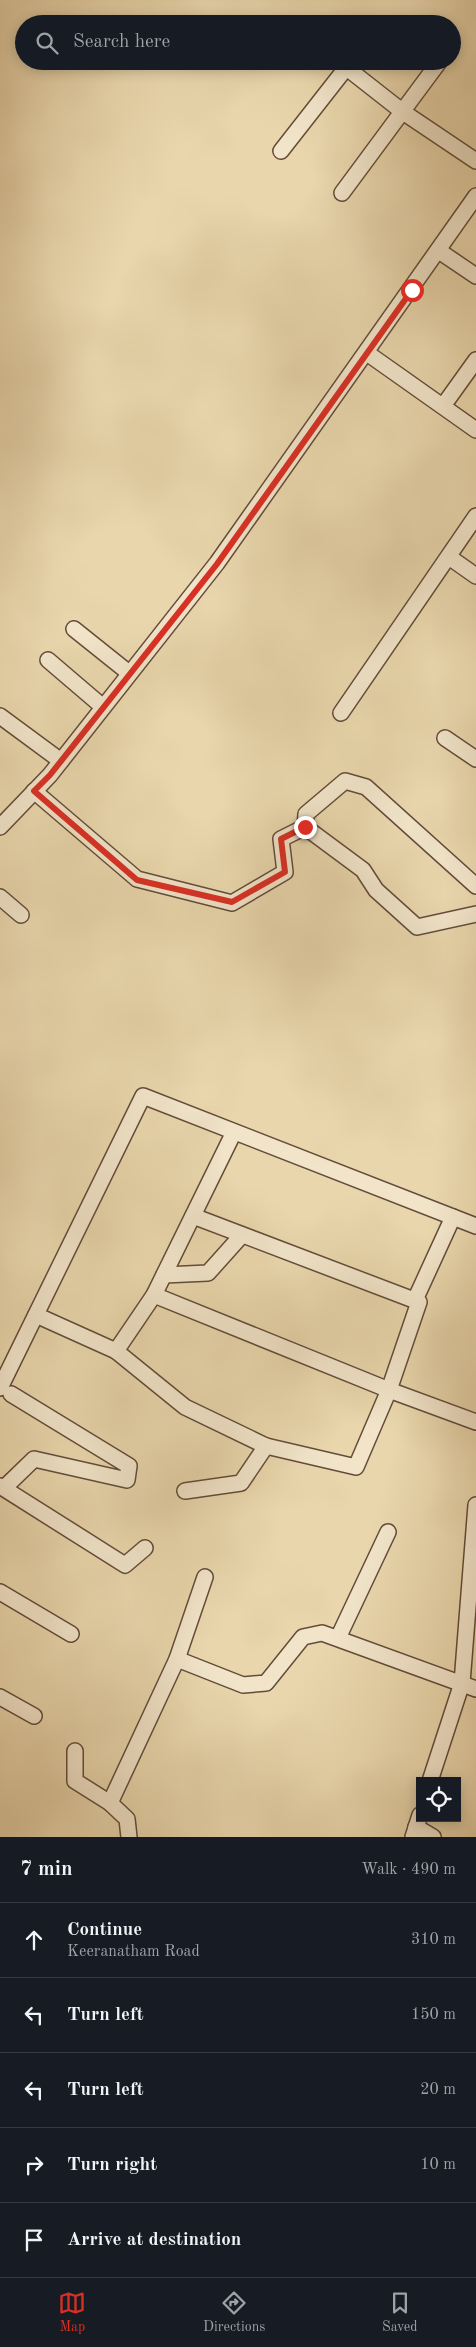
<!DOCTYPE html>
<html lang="en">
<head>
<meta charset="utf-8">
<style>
  :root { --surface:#171b24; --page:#242831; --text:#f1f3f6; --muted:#9ea1a6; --line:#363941; --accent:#d93025 }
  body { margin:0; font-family:"Old Standard TT",serif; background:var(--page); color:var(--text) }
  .controls { position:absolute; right:15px; bottom:15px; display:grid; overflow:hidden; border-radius:0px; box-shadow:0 2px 12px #0003 }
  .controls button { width:45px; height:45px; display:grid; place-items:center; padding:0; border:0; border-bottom:1px solid var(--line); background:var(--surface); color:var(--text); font:25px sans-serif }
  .stop { position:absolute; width:15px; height:15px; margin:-11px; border:4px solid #d93025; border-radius:50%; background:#fff }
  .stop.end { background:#d93025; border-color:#fff; box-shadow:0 1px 5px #0008 }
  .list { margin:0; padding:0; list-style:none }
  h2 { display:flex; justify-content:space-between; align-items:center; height:65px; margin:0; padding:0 20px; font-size:21px }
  h2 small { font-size:16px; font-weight:400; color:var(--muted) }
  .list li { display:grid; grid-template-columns:32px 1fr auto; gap:15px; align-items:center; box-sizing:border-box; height:75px; padding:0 20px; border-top:1px solid var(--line) }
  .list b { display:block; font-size:19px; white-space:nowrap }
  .list p { margin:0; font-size:16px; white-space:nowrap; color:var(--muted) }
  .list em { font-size:16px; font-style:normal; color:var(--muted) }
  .icon { flex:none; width:28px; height:28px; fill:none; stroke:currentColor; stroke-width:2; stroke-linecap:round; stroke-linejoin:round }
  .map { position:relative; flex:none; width:476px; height:1837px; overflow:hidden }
  .search { position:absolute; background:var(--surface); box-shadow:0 2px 12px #0003; left:15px; right:15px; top:15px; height:55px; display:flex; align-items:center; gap:12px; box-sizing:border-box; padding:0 18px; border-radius:28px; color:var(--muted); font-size:19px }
  .sheet { height:440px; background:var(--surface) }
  nav { display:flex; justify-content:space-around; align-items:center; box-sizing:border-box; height:70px; border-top:1px solid var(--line); background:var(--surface); font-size:14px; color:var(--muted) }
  nav a { display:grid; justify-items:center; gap:2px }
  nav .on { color:var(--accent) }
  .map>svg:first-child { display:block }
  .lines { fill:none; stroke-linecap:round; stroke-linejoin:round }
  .minor-casing { stroke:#634c3a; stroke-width:18 }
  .minor { stroke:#f1e4c9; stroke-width:15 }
  .route { stroke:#d93025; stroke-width:6 }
</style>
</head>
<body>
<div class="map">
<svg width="476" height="1837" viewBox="0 0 476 1837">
  <rect width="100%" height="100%" fill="#e9d6ac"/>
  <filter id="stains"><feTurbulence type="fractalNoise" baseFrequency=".004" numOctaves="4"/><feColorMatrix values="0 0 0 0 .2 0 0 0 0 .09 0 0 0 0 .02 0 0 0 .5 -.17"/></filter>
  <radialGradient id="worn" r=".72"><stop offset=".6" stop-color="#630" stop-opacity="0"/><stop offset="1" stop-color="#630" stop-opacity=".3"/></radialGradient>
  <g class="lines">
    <!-- minor casing -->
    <g class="minor-casing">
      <g id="minor">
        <path d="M338 61 403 112 476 161"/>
        <path d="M281 151 346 68"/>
        <path d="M342 193 439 62"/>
        <path d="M439 251 476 276"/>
        <path d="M367 353 476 430"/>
        <path d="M443 406 476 360"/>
        <path d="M449 557 476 576"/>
        <path d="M74 629 129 673"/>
        <path d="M48 660 103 707"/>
        <path d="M341 713 476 516"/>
        <path d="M0 716 61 761"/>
        <path d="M445 738 476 759"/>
        <path d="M34 791 137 879 232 903 285 872 281 839 305 827 306 814 345 781 366 787 476 886"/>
        <path d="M0 827 50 775 217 563 476 196"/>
        <path d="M305 827 363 870 376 890 417 927 476 914"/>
        <path d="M0 897 21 915"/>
        <path d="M164 1275 208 1273 242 1235"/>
        <path d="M154 1295 389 1390 476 1422"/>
        <path d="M415 1300 453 1217"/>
        <path d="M36 1315 116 1351 185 1407 266 1446 356 1467 389 1390 419 1302 193 1216"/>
        <path d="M116 1351 154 1295 234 1132"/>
        <path d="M0 1388 143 1096 476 1226"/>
        <path d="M0 1486 125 1565 145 1548"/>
        <path d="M4 1488 34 1459 127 1480 129 1466 11 1394"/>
        <path d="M185 1491 241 1483 266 1446"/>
        <path d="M0 1592 71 1634"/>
        <path d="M338 1638 388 1532"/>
        <path d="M177 1659 243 1685 266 1683 303 1637 322 1633 476 1689"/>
        <path d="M0 1697 34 1716"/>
        <path d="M75 1751V1781L110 1803 127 1819 129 1837"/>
        <path d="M430 1781 462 1683 476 1505"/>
        <path d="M110 1803 177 1659 205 1577"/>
        <path d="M416 1827 433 1837"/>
        <path d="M413 1837 420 1815"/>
      </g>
    </g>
    <!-- minor -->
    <use href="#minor" class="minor"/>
  </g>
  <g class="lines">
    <!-- route -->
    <path class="route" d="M305 827 281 839 285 872 232 902 137 880 34 791 50 775 217 564 412 290"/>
  </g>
  <rect width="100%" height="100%" filter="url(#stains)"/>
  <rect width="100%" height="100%" fill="url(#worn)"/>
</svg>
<div class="controls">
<button><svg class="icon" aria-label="locate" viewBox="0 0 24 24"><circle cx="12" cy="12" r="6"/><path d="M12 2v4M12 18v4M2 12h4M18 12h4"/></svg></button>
</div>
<div class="stop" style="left:412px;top:290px"></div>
<div class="stop end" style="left:305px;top:827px"></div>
<div class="search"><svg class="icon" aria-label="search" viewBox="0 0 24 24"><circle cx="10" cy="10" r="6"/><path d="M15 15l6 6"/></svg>Search here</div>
</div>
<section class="sheet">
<h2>7 min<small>Walk · 490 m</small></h2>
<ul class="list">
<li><svg class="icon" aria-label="ahead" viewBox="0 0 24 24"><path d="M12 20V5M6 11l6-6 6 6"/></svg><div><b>Continue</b><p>Keeranatham Road</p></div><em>310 m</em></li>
<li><svg class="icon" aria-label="left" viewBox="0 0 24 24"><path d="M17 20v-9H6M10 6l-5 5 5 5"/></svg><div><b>Turn left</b></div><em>150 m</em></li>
<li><svg class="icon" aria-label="left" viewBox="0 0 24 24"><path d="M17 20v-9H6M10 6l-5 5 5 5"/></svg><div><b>Turn left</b></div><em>20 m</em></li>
<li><svg class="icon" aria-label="right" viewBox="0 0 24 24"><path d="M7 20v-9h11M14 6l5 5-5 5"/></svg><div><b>Turn right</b></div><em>10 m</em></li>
<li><svg class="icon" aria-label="arrive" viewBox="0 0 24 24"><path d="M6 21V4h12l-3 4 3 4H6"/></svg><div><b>Arrive at destination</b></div></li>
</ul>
</section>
<nav>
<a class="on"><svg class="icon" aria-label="map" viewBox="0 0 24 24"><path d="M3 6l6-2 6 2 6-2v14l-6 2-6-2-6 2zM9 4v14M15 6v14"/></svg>Map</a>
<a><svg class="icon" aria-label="directions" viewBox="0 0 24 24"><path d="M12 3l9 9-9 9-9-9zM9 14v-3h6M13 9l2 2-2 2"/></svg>Directions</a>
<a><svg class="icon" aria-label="saved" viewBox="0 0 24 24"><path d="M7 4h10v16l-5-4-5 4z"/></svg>Saved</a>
</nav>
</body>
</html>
